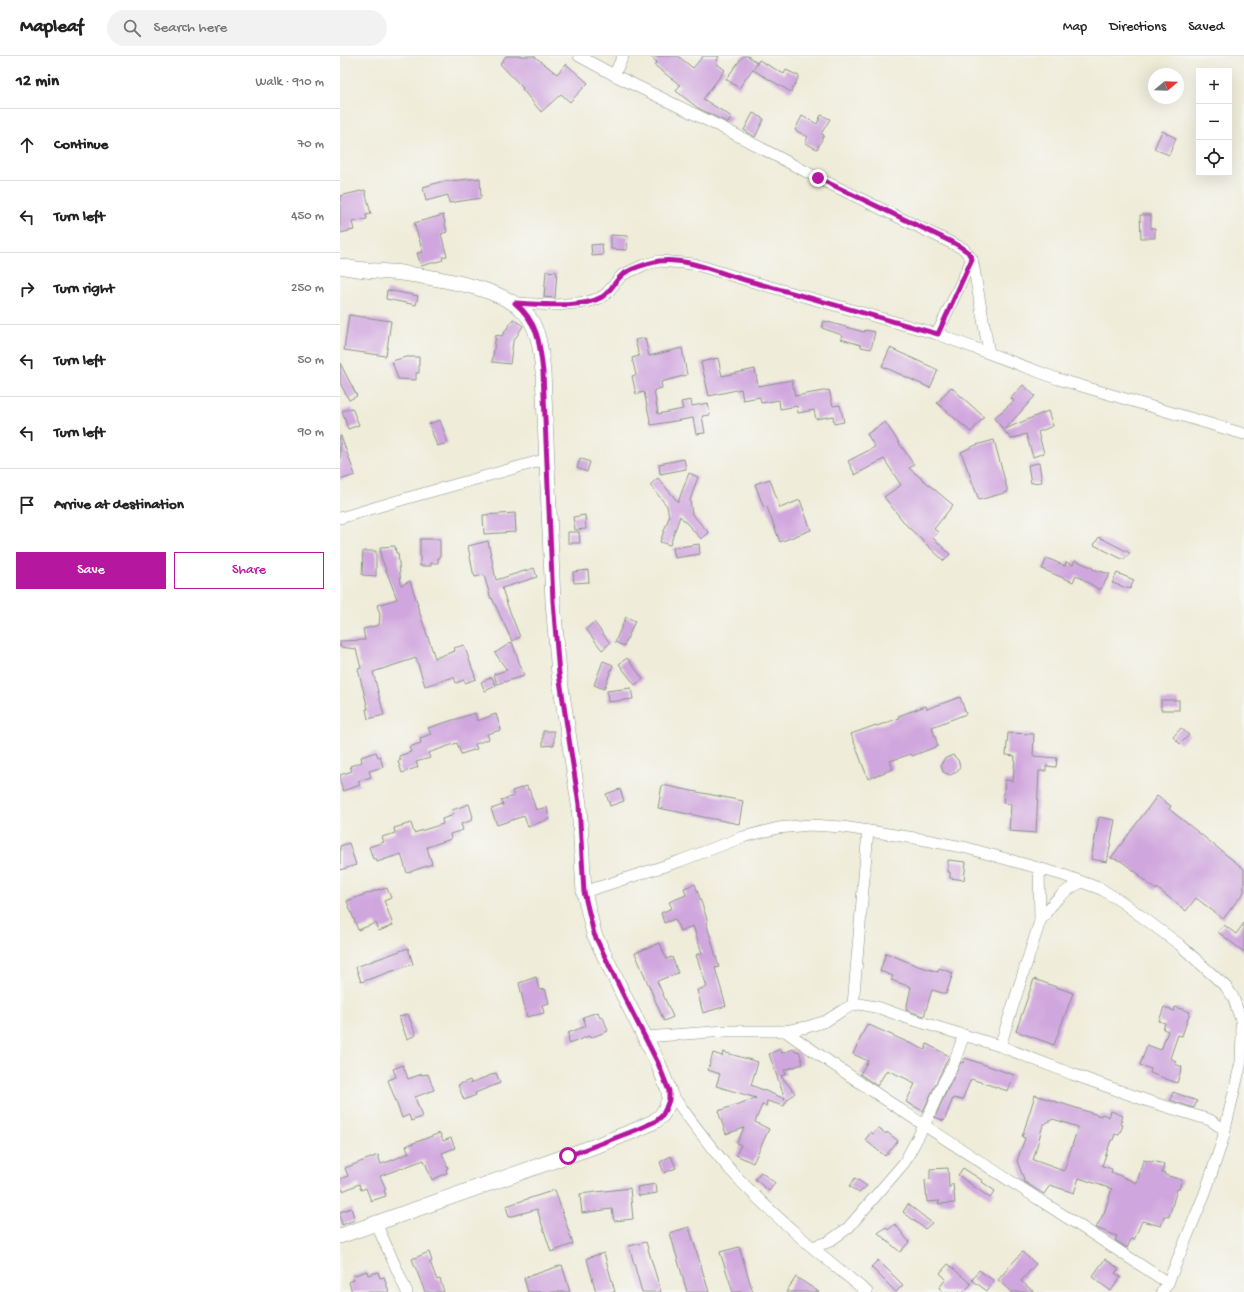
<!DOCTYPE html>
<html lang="en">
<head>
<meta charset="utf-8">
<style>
  :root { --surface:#fff; --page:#f2f2f2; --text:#222; --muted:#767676; --line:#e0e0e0; --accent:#b5179e }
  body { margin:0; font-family:"Gochi Hand",sans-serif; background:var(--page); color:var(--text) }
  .controls { position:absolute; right:12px; top:12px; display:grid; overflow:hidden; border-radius:0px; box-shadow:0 4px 16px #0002 }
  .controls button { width:36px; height:36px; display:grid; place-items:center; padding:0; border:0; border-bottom:1px solid var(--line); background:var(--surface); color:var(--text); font:20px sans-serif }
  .compass { position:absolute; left:808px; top:12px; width:36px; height:36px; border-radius:50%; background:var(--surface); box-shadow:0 4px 16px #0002; rotate:71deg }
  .stop { position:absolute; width:12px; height:12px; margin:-9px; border:3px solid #b5179e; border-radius:50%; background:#fff }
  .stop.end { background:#b5179e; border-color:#fff; box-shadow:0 1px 4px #0008 }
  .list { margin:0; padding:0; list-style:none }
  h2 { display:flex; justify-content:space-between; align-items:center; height:52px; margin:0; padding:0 16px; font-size:17px }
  h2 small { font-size:13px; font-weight:400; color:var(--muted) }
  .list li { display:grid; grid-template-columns:26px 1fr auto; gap:12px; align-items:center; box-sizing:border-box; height:72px; padding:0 16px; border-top:1px solid var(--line) }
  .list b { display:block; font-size:15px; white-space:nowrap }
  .list em { font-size:13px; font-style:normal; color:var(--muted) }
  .actions { display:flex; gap:8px; padding:12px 16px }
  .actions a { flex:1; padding:9px 0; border:1px solid var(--accent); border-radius:0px; text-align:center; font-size:14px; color:var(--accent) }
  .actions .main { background:var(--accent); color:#fff }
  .icon { flex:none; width:22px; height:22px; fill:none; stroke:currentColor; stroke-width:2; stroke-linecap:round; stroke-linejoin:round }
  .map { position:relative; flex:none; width:904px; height:1236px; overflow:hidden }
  header { display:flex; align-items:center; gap:24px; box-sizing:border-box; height:56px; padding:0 20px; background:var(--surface); border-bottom:1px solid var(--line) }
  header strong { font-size:19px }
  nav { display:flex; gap:22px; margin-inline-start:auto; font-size:14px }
  .search { width:280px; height:36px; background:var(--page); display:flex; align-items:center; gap:10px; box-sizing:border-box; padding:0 14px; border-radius:22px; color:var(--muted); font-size:15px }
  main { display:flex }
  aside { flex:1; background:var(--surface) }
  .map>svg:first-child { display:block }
  .building { fill:#d0a6de; fill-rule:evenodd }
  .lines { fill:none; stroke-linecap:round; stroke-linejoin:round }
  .street-casing { stroke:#879486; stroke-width:12 }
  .secondary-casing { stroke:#879486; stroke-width:16 }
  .street { stroke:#fff; stroke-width:11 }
  .secondary { stroke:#fff; stroke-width:15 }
  .route { stroke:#b5179e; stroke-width:5 }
</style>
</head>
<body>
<header>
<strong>Mapleaf</strong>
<div class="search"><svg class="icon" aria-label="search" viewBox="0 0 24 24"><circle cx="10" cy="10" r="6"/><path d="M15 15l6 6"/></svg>Search here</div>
<nav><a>Map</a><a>Directions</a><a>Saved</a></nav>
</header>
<main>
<aside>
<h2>12 min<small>Walk · 910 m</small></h2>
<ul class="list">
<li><svg class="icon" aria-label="ahead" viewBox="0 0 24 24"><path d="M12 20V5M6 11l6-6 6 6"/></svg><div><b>Continue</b></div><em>70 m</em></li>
<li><svg class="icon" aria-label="left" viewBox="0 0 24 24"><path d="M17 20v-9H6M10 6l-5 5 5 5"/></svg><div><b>Turn left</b></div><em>450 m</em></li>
<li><svg class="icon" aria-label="right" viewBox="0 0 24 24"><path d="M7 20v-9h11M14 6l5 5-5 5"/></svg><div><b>Turn right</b></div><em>250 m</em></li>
<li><svg class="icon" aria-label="left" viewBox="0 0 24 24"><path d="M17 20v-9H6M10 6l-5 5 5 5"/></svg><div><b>Turn left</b></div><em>50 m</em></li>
<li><svg class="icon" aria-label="left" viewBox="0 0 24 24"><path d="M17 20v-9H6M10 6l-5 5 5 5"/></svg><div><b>Turn left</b></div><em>90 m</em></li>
<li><svg class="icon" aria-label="arrive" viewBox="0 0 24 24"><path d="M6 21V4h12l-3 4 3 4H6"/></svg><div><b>Arrive at destination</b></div></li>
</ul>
<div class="actions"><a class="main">Save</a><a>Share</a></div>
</aside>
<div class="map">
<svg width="904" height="1236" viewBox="0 0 904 1236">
  <rect width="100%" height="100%" fill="#f6f6f2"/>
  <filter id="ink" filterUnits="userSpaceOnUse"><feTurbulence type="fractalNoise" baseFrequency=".025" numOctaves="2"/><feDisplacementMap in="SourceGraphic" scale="8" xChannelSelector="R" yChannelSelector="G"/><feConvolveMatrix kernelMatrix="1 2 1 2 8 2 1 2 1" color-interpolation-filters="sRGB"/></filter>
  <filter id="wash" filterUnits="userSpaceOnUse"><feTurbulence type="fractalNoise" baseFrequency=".012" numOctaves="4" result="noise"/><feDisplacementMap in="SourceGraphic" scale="16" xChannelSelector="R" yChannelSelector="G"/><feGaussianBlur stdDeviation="0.9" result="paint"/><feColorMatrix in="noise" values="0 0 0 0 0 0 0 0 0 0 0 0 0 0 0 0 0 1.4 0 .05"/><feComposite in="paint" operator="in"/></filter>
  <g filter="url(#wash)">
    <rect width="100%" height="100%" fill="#efecd9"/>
    <g id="blocks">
      <!-- building -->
      <g class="building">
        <path d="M166 0H194L217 18 226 8 248 27 230 46 221 38 201 56 182 33 183 32 160 8Z"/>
        <path d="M310 0H338L353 12 363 0H379L376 7 385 14 363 43 392 61 388 67 358 52 336 35 340 29 314 9 317 6Z"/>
        <path d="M403 0H408L417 7 399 32 386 23Z"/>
        <path d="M419 4 444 18 446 14 459 20 451 36 413 14Z"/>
        <path d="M413 57 424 63 415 81 404 74Z"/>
        <path d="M481 59 490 63 481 78 484 79 477 93 465 87 468 81 455 74 462 60 477 68Z"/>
        <path d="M822 75 836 82 829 99 814 93Z"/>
        <path d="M140 122 141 142 109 147 108 139 86 145 83 131 100 126Z"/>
        <path d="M25 134 31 158 26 159 27 163 12 166 14 174 0 177V140Z"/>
        <path d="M103 159 107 176 101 178 107 200 102 201 103 204 81 210 77 197 83 196 74 167Z"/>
        <path d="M800 159H811V172H815V182H801Z"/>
        <path d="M271 179 288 180 287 194 271 193Z"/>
        <path d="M262 188 263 199 252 200 251 189Z"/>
        <path d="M206 215 217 216 215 242 204 241Z"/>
        <path d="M47 234 78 240 76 249 46 243Z"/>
        <path d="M9 259 51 265 46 300 4 294Z"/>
        <path d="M173 263 183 270 173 286 170 308 152 306 156 279 162 280Z"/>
        <path d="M484 265 524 276 525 274 535 276 531 293 521 291V289L501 283 502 279 482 272Z"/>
        <path d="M305 282 309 300 342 292 347 319 321 326 322 332 314 334 318 358 343 353 341 346 351 344 352 350 368 347 370 359 362 360 365 377 356 378 353 362 311 369 304 336 296 338 292 320 296 319 292 302 299 300 295 284Z"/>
        <path d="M550 292 598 314 590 332 542 310Z"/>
        <path d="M66 301H79V317H76V324L58 323 52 305Z"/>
        <path d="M378 302 382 320 415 313 418 330 452 324 455 340 489 334 493 350 500 349 504 366 494 368 493 360 476 363 474 354 458 357 457 350 440 353 439 344 421 347 420 341 403 344 401 333 369 340 361 306Z"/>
        <path d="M0 307 17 340 9 344 0 327Z"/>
        <path d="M683 329 695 340 665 373 708 355 713 370 698 376 704 397 693 401 686 378 671 383 654 362 674 345 671 342Z"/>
        <path d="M611 331 644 361 631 376 597 347Z"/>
        <path d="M12 352 19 369 8 373 2 355Z"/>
        <path d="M100 364 108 387 97 390 89 368Z"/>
        <path d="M545 366 574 409 569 412 613 449 594 473 598 476 593 482 610 498 604 505 567 470 544 441 561 429 544 403 515 419 508 405 535 391 527 378Z"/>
        <path d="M0 380H1L15 419 0 424Z"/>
        <path d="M654 384 668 436 639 444 621 396 636 389Z"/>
        <path d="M240 402 250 406 247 416 237 412Z"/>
        <path d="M344 403 346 413 320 418 319 408Z"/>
        <path d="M699 407 702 426 691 427 688 409Z"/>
        <path d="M349 417 358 421 350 444 352 458 369 477 361 483 340 460 330 489 320 486 329 461 327 450 310 429 318 422 338 446Z"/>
        <path d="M430 423 440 452 460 444 471 474 440 486 427 451 424 452 415 428Z"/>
        <path d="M175 457 176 476 144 478 143 459Z"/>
        <path d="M245 459 246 473 235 474 233 461Z"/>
        <path d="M228 476H239L240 487H228Z"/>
        <path d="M759 481 790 497 784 504 754 489Z"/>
        <path d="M80 483H100V502H98V507H91V510H80Z"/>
        <path d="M148 485 156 524 194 512 197 521 162 532 167 548 180 581 172 585 152 542 151 543 144 519 135 521 133 516 128 490Z"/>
        <path d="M359 488 360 498 335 502 333 492Z"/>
        <path d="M55 490 56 497H58L61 529 70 525 78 549H77L95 602 115 595 114 592 124 589 136 623 125 627 124 624 116 627 114 621 85 630 76 602 33 616 44 659 28 663 26 653H28L18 613 21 612 16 593 0 591V585L25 584 23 573 39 569 40 559 37 549 57 543 41 501 40 491Z"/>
        <path d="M23 495H36V520L22 519Z"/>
        <path d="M707 502 725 510 726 506 733 509 735 504 753 512 752 513 770 518 760 534 736 519 733 526 702 513Z"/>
        <path d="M248 514 249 526 234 527 233 516Z"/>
        <path d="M777 517 794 524 790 533 772 527Z"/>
        <path d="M286 561 295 565 284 590 275 586Z"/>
        <path d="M254 566 270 587 262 594 246 573Z"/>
        <path d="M172 586 184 620 157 628 154 618 167 614 155 597Z"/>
        <path d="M287 602 303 623 295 629 279 608Z"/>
        <path d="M263 605 273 609 264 633 254 629Z"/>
        <path d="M152 621 156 630 145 635 141 626Z"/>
        <path d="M291 632 293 643 268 646 267 635Z"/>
        <path d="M620 641 626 658 592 671 598 690 572 700 571 698 550 705 553 713 528 723 511 678 536 669 537 670 559 662 558 660 586 650 587 653Z"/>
        <rect x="821" y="644" width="18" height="10"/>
        <path d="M135 657 137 665 156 658 161 674 147 678 149 683 135 688 137 693 121 698 117 687 88 697 90 702 76 706 78 711 62 717 58 705 61 704 59 700 71 696 69 691 81 687 80 682 91 678 88 672Z"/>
        <path d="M841 672 849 679 840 688 833 681Z"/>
        <path d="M203 675H214V689L203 690Z"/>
        <path d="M668 677 694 678 693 700 717 702 716 711 706 710V715H699L696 777 669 775 671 748 663 747 665 724 673 725 675 700 666 699Z"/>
        <path d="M36 696 38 701 40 700 43 711 29 715 31 721 18 725 20 729 3 735 0 726V719L12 715 10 710 22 706 21 701Z"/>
        <path d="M613 699 618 704 620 710 617 716 610 719 603 716 601 709 604 703Z"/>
        <path d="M322 729 403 745 399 768 318 752Z"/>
        <path d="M187 730 188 734 189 733 196 754 207 751 209 763 188 771 184 760 157 769 151 753 163 749 161 744 174 740 172 735Z"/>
        <path d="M280 733 284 745 270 750 266 738Z"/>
        <path d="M817 740 831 750 829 753 904 813V836L883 863 856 842 846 855 817 832 816 834 799 820 800 819 781 805 771 802Z"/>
        <path d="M129 748 133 761H132L133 764 121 768 123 774 110 778 111 783 87 791 92 808 67 817 61 798 37 806 36 802 33 803 29 791 44 786 42 781 55 777 54 772 71 767 74 777 103 768 102 763 114 759 112 754Z"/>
        <path d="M759 761 775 764 767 806 751 803Z"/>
        <path d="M9 787 16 809 0 814V790Z"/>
        <path d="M608 804 626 806 624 824 610 822V816H608Z"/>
        <path d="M355 828 368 866H366L379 911 375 912 386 950 363 957 357 934 367 931 356 899 362 897 353 870 340 875 335 863 324 867 321 857 332 852 329 846 346 839 344 832Z"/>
        <path d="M47 832 51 842 44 845 45 847 53 869 39 875 36 867 18 874 7 845 40 833V834Z"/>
        <path d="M904 867V896L878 876 884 869 896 878Z"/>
        <path d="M320 887 326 903 332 901 338 917 317 925 333 961 324 965 295 897Z"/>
        <path d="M68 892 73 908 21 926 16 911Z"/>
        <path d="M546 897 578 910 598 916 599 912 613 917 606 938 592 934 584 960 566 954 571 931 551 924 553 920 540 915Z"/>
        <path d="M196 921 199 934 205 933 209 947 202 949 204 957 187 961 179 927Z"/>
        <path d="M694 923 733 937 714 989 676 975Z"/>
        <path d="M824 951 834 955 835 951 850 956 842 980 838 979 830 1002 836 1005 835 1008 842 1011 837 1027 810 1017 811 1013 800 1009 807 989 821 994 828 975 823 973 825 967 819 965Z"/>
        <path d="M258 956 260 962 263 961 268 975 250 982 249 980 229 988 228 977 246 970 243 961Z"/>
        <path d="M68 958 76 979 67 983 59 961Z"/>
        <path d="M527 968 585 994 587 988 609 1000 583 1055 566 1046 575 1028 568 1025 569 1024 547 1014 537 1030 520 1018 528 1005 513 998Z"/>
        <path d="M440 993 442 997 454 993 455 996 459 995 463 1008 444 1014 446 1018 441 1020 455 1037 447 1044 444 1050 427 1045 426 1050 422 1049 415 1066 429 1073 413 1107 396 1099 401 1089 397 1087 404 1072 386 1078 378 1055 416 1042 376 1030 380 1018 368 1014 373 997 382 1000 383 996 418 1006 411 1029 445 1043 429 998Z"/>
        <path d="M625 1002 674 1019 668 1035 631 1023 622 1044 613 1042 604 1065 595 1061 608 1032 621 1006 623 1007Z"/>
        <path d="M63 1009 68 1023 82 1018V1019L88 1018 94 1034 75 1041 82 1061 71 1065 69 1059 62 1062 48 1024 56 1021 53 1013Z"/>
        <path d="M156 1017 160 1027 135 1037 136 1039 124 1044 118 1029 130 1024 131 1027Z"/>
        <path d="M833 1036 857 1045 854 1052 830 1044Z"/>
        <path d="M695 1039 761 1060 762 1058 769 1061 771 1055 783 1060 780 1068 783 1069 779 1079 775 1078 773 1084H771L762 1110 772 1113 771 1116 797 1127 803 1104 812 1106 813 1105 824 1108 822 1117H825V1119L842 1124 839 1133H837L829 1161 824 1160 821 1170 802 1165 794 1184 791 1183 787 1192 775 1184 777 1180 756 1172 764 1157 772 1133 739 1122 734 1137 710 1129 704 1138 683 1125 684 1123 677 1105 685 1082 682 1081ZM713 1063 738 1071 724 1115 693 1104 703 1069Z"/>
        <path d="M538 1072 546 1078 547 1076 558 1085 545 1100 525 1084 531 1076 533 1078Z"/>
        <path d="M100 1077 103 1085 111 1082 115 1092 102 1097 108 1112 106 1113 107 1117 92 1124 84 1104 40 1120 46 1133 44 1134 46 1140 31 1145 26 1132 21 1134 19 1128 3 1135 0 1128V1123L8 1120 5 1112 38 1099 41 1108 50 1105 69 1097 66 1090Z"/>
        <path d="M331 1100 336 1112 324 1117 320 1106Z"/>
        <path d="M608 1112 609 1132 613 1127 615 1147 598 1148 600 1145 587 1146 585 1124 590 1123V1113Z"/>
        <path d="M623 1112 643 1125 642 1126 655 1135 650 1142 618 1119Z"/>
        <path d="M421 1116 435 1127 429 1135 415 1123Z"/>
        <path d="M515 1122 527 1130 519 1137 509 1130Z"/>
        <path d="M316 1128 317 1137 299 1140 297 1131Z"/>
        <path d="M290 1132 293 1163 274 1165 272 1153 242 1157 240 1138Z"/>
        <path d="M215 1134 233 1188 211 1196 197 1153 169 1161 166 1150Z"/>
        <path d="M568 1148 592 1167 585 1173 563 1156Z"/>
        <path d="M11 1152 15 1164 2 1169 0 1162V1156Z"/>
        <path d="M555 1168 569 1186 560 1196 538 1177 546 1171 548 1174Z"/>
        <path d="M349 1171 369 1236H347L330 1177Z"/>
        <path d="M306 1186 321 1236H302L289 1190Z"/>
        <path d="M399 1191 413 1236H393L380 1196Z"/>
        <path d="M89 1196 92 1205 90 1206 97 1224 100 1223 104 1236H85L72 1203Z"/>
        <path d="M682 1196 696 1208 681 1225 694 1236H671L658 1224Z"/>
        <path d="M264 1197 275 1236H256L248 1207 247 1202Z"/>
        <path d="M765 1203 779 1213 775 1217 781 1221 771 1235 752 1221Z"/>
        <path d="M538 1204 563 1229 556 1236 531 1211Z"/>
        <path d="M608 1208 631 1228 624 1236H604L599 1232 606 1223 600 1217Z"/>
        <path d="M222 1209 230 1236H188L184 1222Z"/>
        <path d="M639 1214 654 1225 647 1235 632 1224Z"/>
        <path d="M27 1215 28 1219 38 1216 40 1222 44 1221 49 1236H12L9 1226 14 1224 12 1220Z"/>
        <path d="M456 1221 479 1236H446Z"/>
      </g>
    </g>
  </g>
  <g filter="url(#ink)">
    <use href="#blocks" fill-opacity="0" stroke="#879486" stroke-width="1"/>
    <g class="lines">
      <!-- street casing -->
      <g class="street-casing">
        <g id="street">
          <path d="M239 0 274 19 385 73 478 122 624 193 632 203 634 213 649 297"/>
          <path d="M274 19 283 0"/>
          <path d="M175 247 216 249 247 246 260 242 267 237 282 219 306 208 320 205 354 208 403 223 597 278 718 323 904 378"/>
          <path d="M597 278 632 203"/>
          <path d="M0 462 64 443 207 403"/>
          <path d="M699 812 700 865"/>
          <path d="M244 836 340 805 403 781 438 772 470 769 503 771 581 783 627 792 723 819 761 833 782 846 840 889 886 931 893 941 901 964 902 978 901 1006 882 1086 865 1137 828 1227 822 1236"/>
          <path d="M513 949 528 775"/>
          <path d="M445 975C570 1063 700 1143 828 1227"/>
          <path d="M305 981 386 975H445L467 971 486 965 503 954 513 949 520 948 540 952 567 962 660 990 732 1018 808 1045 870 1064 885 1074"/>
          <path d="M660 990 700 865C714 845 720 837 742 826"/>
          <path d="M329 1035C350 1063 371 1093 395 1119 435 1162 481 1199 527 1236"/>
          <path d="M36 1167 67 1236"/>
          <path d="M472 1191 488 1186 508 1172 564 1107 584 1070 602 1029 613 1009 624 979"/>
        </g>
      </g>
      <!-- secondary casing -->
      <g class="secondary-casing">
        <path id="secondary" d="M0 210C20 215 41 215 61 217 95 222 172 232 190 263 200 279 201 298 203 316L213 545 219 618 239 748 244 836 254 878 283 938 318 1007 329 1035V1044L326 1052 322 1059 315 1065 296 1074 258 1089 0 1180"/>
      </g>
      <!-- street -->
      <use href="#street" class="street"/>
      <!-- secondary -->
      <use href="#secondary" class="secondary"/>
    </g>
  </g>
  <g class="lines" filter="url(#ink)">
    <!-- route -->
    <path class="route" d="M228 1100 296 1074 316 1065 322 1060 326 1052 329 1044V1035L318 1007 283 938 254 878 244 836 239 748 219 618 213 545 203 316C200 288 198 266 175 247 199 248 241 253 262 241 270 236 274 227 280 221 287 213 309 207 319 205 346 201 378 217 405 224 469 241 533 260 598 278L632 203 628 196 616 188 478 122"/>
  </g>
</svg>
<div class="controls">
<button>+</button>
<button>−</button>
<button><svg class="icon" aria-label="locate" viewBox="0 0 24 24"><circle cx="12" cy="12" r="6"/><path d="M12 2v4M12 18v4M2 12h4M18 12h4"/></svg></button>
</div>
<svg class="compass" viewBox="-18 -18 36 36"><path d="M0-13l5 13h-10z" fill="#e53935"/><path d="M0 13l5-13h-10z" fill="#767676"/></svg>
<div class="stop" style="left:228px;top:1100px"></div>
<div class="stop end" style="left:478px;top:122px"></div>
</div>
</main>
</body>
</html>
